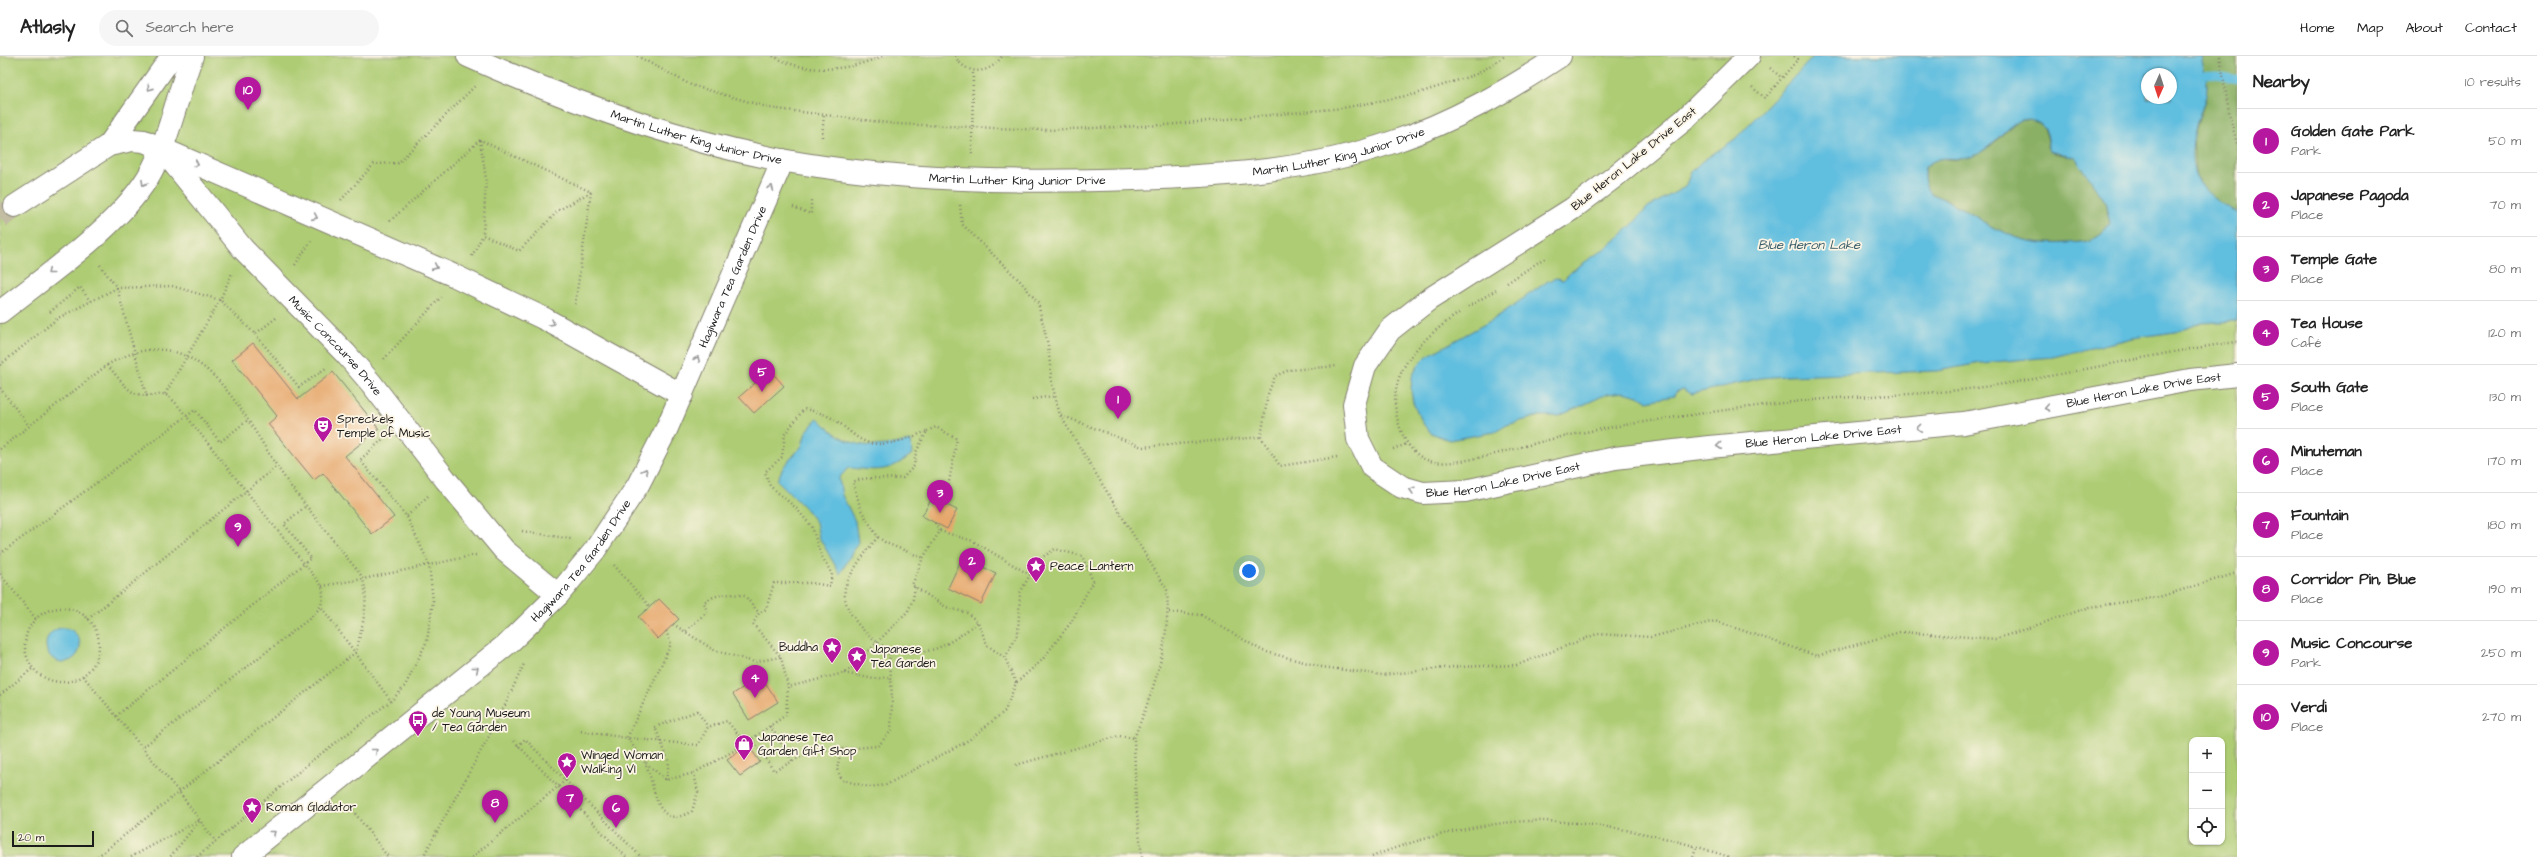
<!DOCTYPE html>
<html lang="en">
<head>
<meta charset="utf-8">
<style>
  :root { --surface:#fff; --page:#f6f6f6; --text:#222; --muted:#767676; --line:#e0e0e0; --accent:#b5179e }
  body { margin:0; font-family:"Architects Daughter",sans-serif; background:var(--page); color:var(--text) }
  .controls { position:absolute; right:12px; bottom:12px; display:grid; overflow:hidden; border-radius:8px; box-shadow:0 1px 3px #0004 }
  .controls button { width:36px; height:36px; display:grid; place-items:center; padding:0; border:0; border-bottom:1px solid var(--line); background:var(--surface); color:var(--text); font:20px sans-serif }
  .compass { position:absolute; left:2141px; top:12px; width:36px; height:36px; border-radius:50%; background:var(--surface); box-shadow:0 1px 3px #0004; rotate:183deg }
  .scale { position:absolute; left:12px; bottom:10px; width:82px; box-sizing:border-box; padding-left:4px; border:2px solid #1c1c1c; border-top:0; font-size:11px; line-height:14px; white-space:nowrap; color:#1c1c1c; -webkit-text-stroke:3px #fcf5e5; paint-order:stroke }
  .you { position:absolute; left:1249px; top:515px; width:14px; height:14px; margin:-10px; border:3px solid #fff; border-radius:50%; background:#1a73e8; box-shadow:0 0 0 6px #1a73e833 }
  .badge { display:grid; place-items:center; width:26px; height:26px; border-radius:50%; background:var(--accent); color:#fff; font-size:13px; font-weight:700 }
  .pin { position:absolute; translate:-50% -33px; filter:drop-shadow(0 1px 2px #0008) }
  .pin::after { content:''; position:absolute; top:21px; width:14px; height:12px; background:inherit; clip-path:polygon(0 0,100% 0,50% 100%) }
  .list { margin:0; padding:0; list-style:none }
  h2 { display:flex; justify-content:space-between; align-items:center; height:52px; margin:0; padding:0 16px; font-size:17px }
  h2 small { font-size:13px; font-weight:400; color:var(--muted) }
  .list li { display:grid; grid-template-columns:26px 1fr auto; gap:12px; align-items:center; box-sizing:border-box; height:64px; padding:0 16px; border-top:1px solid var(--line) }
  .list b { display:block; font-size:15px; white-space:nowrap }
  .list p { margin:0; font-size:13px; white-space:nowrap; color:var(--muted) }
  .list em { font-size:13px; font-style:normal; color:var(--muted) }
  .icon { flex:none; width:22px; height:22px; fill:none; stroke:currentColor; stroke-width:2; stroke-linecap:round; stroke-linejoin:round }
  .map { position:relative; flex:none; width:2237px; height:801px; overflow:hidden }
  header { display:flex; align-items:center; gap:24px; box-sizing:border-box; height:56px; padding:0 20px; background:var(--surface); border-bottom:1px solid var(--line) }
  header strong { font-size:19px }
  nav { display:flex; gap:22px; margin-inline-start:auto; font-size:14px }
  .search { width:280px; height:36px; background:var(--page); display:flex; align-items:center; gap:10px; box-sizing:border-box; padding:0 14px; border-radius:22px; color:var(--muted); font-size:15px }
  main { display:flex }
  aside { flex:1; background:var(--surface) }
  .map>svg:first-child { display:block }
  .green { fill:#adcc73; stroke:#647448; fill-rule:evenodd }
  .forest { fill:#8ab065; stroke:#536640 }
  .water { fill:#61bedf; stroke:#3e6d7e; fill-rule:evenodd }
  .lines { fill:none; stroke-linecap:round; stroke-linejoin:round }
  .stream { stroke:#61bedf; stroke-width:8 }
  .building { fill:#e6a86d }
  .minor-tunnel { stroke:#c2bda3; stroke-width:22; stroke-dasharray:22 11; stroke-linecap:butt }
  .minor-casing { stroke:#848070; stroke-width:24 }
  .path { stroke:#848070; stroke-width:2.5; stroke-dasharray:1 3; stroke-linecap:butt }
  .minor { stroke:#fff; stroke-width:22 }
  .path-bridge { stroke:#848070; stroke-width:2.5; stroke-dasharray:1 3; stroke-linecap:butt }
  .oneway { stroke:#999 }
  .labels { text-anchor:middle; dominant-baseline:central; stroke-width:3.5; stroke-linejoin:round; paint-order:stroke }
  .street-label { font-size:12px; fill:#1c1c1c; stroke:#fcf5e5 }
  .poi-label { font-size:12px; fill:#1c1c1c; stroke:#fcf5e5; text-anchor:start }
  .water-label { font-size:13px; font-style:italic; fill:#385d6a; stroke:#fcf5e5 }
</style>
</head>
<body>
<header>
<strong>Atlasly</strong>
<div class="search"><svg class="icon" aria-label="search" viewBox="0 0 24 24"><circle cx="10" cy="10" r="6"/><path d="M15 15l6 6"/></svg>Search here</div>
<nav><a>Home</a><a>Map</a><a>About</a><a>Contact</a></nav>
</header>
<main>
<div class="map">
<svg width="2237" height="801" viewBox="0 0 2237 801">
  <rect width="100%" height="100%" fill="#fcf5e5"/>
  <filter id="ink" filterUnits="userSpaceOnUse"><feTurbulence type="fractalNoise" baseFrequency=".025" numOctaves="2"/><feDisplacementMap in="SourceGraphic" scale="8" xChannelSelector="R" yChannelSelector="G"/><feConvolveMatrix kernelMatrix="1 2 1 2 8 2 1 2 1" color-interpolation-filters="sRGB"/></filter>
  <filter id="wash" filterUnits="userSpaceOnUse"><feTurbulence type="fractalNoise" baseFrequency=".012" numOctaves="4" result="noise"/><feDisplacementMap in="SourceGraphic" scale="16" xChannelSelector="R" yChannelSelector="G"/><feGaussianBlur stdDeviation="0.9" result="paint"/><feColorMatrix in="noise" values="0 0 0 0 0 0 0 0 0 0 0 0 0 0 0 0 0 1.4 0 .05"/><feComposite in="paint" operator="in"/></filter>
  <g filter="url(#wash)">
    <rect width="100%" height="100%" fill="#ece5c5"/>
    <!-- green -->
    <path class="green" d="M0 0H2237V801H0ZM2147 18H2171V42H2147ZM2192 684H2222V786H2192Z"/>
    <!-- forest -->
    <g class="forest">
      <path d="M2201 0H2237V157L2213 143 2201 131 2195 116 2193 82 2205 44 2207 30Z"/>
      <path d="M2020 64H2033L2043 69 2048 84 2047 91 2056 98 2075 100 2105 145 2110 168C2099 185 2087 186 2068 187 2012 191 1993 169 1947 144 1929 139 1921 130 1925 111 1944 96 1943 106 1959 103 1968 101 1977 97 1985 93 1999 86 2006 71 2020 64Z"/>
    </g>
    <!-- water -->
    <g class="water">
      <path d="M1814 0H2201C2203 10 2207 20 2207 30 2207 43 2201 54 2197 66 2184 115 2195 133 2237 157V265L2202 267 2175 276 2133 282 2053 301 1981 307 1937 315 1786 320 1761 322 1692 338 1683 333 1676 336 1674 340 1647 345 1642 341 1624 336 1607 338 1559 360H1539L1507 369 1495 376 1449 384 1431 377 1424 369 1413 347 1411 334 1412 321 1418 309 1427 300 1494 263 1548 225 1556 222 1563 224 1572 215 1611 188 1632 169 1648 151 1685 131 1691 116 1701 106 1735 83ZM2147 18H2171V42H2147ZM2020 64C2034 63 2046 67 2048 83 2048 88 2047 91 2049 95L2075 101 2105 145 2110 168C2099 185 2087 186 2068 187 2012 191 1993 169 1947 144 1929 139 1921 130 1925 111 1944 95 1952 107 1971 101 1992 94 2002 73 2020 64Z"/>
      <path d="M818 362C848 394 870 393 911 385L912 398C887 418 878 414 848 412L839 422 842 439 855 465 858 486 840 518 819 481 816 466 805 452 777 424 784 410 802 390 806 376Z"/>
      <circle cx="63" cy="589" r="17"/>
    </g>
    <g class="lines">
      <!-- stream -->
      <path class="stream" d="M2205 18 2237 23"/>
    </g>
    <g id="blocks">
      <!-- building -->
      <g class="building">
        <path d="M253 287 298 343 333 316 379 373 345 400 394 461 372 478 323 417 314 424 268 368 277 360 232 304Z"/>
        <path d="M770 314 784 330 754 357 739 341Z"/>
        <path d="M932 442 957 454 947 473 922 460Z"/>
        <path d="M962 502 996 517 981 548 948 532Z"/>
        <path d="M659 543 679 563 658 583 638 561Z"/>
        <path d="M761 620 778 646 749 664 733 638Z"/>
        <path d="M748 689 760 706 740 720 727 704Z"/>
      </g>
    </g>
  </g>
  <g filter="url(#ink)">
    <use href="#blocks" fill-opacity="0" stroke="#848070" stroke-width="1"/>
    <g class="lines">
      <!-- minor-tunnel -->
      <path class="minor-tunnel" d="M0 162 15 150"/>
      <!-- minor casing -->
      <g class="minor-casing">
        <g id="minor">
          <path id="s1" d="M468 0C568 45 673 83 781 104 896 125 1017 127 1134 123 1221 120 1310 115 1393 86 1453 66 1507 35 1560 0"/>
          <path id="s2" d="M1749 0 1684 64 1613 122 1572 153 1428 244 1390 274 1365 310 1354 348 1358 383 1372 411 1402 431 1423 437 1465 435 1615 402 1709 391 1964 367 2190 324 2237 319"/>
          <path d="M109 89 172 0"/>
          <path id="s3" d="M163 94 243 193 346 298 371 327 446 424 504 494 558 539"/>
          <path d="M15 150 109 89 132 84 144 85 455 220 545 263 682 339"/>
          <path d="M0 256C47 219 125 166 152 114 170 79 178 37 192 0"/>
          <path id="s4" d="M243 801 512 584 558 539 595 494 638 429 667 372 783 104"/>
        </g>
      </g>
      <!-- path -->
      <g class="path">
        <path d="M637 0 691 29 770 52 896 68 1046 74 1166 69 1343 52 1416 38 1477 18 1505 0"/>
        <path d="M773 0C806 19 849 15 882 0"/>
        <path d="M955 0C966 20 990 19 1002 0"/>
        <path d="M2220 0 2229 56 2237 88"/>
        <path d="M1770 12 1782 22"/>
        <path d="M1752 31 1765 42 1798 3 1794 0"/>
        <path d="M822 81 824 59"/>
        <path d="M480 84 486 123 483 179"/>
        <path d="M972 98 973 14"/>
        <path d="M341 144 374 108 398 107 475 30"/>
        <path d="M960 149 962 168 1021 226 1038 247 1048 289 1052 328 1060 359 1167 534C1171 585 1153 636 1134 682"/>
        <path d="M793 151 811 158V144"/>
        <path d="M390 165 480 84 591 136 575 250"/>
        <path d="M472 200 483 179 519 195 559 154 591 136"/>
        <path d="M100 209 117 232 147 341"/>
        <path d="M295 209 311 185"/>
        <path d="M1507 227 1546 201"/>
        <path d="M1468 251 1496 234"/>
        <path d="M50 256 80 231 90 245"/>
        <path d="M1459 257C1417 286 1379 322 1402 377 1408 391 1418 403 1434 406 1462 410 1519 391 1548 384 1577 377 1607 372 1637 367 1703 357 1770 347 1837 342 1886 339 1935 338 1983 331 2069 319 2152 297 2237 286"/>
        <path d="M255 278 299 331 326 312"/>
        <path d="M384 303 441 241"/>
        <path d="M0 309 58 262 117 232 172 230 220 244 255 278 276 262"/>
        <path d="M107 309C131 335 128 343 165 338L175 346 322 530C325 546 321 552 309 563L143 691"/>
        <path d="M0 332 29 370"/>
        <path d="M165 338 220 244 232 217"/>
        <path d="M1032 343 1054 340"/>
        <path d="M1061 359 1142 391 1261 381"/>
        <path d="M927 375 936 371 957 383 945 448"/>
        <path d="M0 393 107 309C207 251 245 371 293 433 311 456 329 479 347 502 352 508 361 517 363 524 370 546 361 574 356 596L97 801"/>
        <path d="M1393 393 1407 388"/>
        <path d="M1337 401 1280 410 1261 381 1268 338 1275 320 1289 314 1338 310"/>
        <path d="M407 460 428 440"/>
        <path d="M935 467 940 475 923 502 912 529 946 551 967 557 978 566 987 589 1005 602 1016 627"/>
        <path d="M522 475 571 483"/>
        <path d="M940 475 973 485 1030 519"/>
        <path d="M878 481 886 487 923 502"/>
        <path d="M0 498 195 354 220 386 248 364"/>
        <path d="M614 509 650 551"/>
        <path d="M0 518 36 563"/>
        <path d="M322 530 363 523 476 499"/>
        <path d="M322 552 391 645"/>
        <circle cx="62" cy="589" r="37"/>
        <path d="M908 555 913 543 915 530"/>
        <path d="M1169 556 1201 559 1263 595 1322 611 1382 619 1454 611 1517 609 1597 578 1651 581 1715 565 1817 600 1900 576 1996 583 2090 551 2159 541 2237 517"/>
        <path d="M88 563 276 411"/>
        <path d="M673 568 714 594 754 606 781 601 753 568 759 557 766 553 774 527H811L830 530 832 518 820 497 812 471 796 452 770 430 765 416 782 401 785 378 804 353C816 355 828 359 838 366 848 373 857 384 870 387 888 391 910 382 927 375L916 396 914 410 903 422C887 424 867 419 853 426L861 454 878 481C869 491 848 519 845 532 841 556 869 584 889 593 896 596 912 597 919 596 942 595 961 579 978 566"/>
        <path d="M666 575 671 588 627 682 698 689 708 671 727 665 746 688"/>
        <path d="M686 575 707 556 704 546C718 537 729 537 745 540L759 557"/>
        <path d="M781 601 788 631"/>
        <path d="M844 617 874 623 890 621"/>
        <path d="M83 620 179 736 216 786"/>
        <path d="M0 639 33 612"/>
        <path d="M116 660 311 502 284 468 306 450"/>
        <path d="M770 670 793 706"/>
        <path d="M581 675 627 682C633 690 640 698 645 707 656 726 653 778 692 755L698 736 694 717 737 693 786 659 788 631 844 617 852 612"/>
        <path d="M752 683 774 715 810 696 878 690 891 675 892 642 889 593"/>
        <path d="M514 685 626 801"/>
        <path d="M518 690 525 683 641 801"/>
        <path d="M841 694 837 713 842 724 869 731 886 729 969 684 1005 655 1016 627 1042 604 1072 565 1093 525 1082 500 1055 493 1038 504 1020 537 1018 577 1005 602"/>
        <path d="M646 707 666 724 694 717"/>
        <path d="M1016 709 1119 680 1134 682 1136 749 1142 801"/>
        <path d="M666 724 669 706 655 671 697 655 708 671"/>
        <path d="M348 748 388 801"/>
        <path d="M131 801 200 764 170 801"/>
        <path d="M197 801 314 703 391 645 405 630 427 585 433 545 429 508 407 461 360 404 383 383"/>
        <path d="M423 801 500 660 524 608"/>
        <path d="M472 801 566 724"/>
        <path d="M1372 801C1415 782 1496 763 1544 765 1605 767 1671 781 1729 801"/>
        <path d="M1693 801 1697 790"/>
      </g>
      <!-- minor -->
      <use href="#minor" class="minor"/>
      <!-- path-bridge -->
      <path class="path-bridge" d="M852 612 908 555"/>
    </g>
    <!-- one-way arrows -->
    <defs><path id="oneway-chevron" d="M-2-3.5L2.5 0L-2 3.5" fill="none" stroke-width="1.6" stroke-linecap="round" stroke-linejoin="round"/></defs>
    <g class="oneway">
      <use href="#oneway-chevron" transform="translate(150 32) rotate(125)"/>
      <use href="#oneway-chevron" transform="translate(196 108) rotate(24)"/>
      <use href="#oneway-chevron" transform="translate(144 127) rotate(120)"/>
      <use href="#oneway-chevron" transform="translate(771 132) rotate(-67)"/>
      <use href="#oneway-chevron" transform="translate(315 161) rotate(24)"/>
      <use href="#oneway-chevron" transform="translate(435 211) rotate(24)"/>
      <use href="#oneway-chevron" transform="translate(50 216) rotate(141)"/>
      <use href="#oneway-chevron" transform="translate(552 267) rotate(29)"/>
      <use href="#oneway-chevron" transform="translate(697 303) rotate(-67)"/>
      <use href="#oneway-chevron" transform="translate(2047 352) rotate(169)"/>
      <use href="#oneway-chevron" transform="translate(1919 372) rotate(174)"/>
      <use href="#oneway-chevron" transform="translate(1719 390) rotate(174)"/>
      <use href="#oneway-chevron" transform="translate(645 415) rotate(-63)"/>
      <use href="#oneway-chevron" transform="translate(1412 434) rotate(-164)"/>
      <use href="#oneway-chevron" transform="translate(476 613) rotate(-39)"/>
      <use href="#oneway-chevron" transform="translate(375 695) rotate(-39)"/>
      <use href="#oneway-chevron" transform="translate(273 777) rotate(-39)"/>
    </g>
  </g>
  <!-- icons -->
  <defs>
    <g id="theatre-pin" transform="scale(1)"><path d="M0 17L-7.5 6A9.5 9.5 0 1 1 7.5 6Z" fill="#b5179e" stroke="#fcf5e5"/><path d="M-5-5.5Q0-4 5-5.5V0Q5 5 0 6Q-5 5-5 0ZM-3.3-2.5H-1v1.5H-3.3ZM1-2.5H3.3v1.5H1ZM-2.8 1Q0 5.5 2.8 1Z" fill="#fff"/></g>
    <g id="sight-pin" transform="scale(1)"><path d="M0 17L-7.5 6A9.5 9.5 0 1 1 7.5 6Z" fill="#b5179e" stroke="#fcf5e5"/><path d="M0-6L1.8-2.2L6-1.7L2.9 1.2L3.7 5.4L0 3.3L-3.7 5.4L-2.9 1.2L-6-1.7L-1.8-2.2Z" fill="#fff"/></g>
    <g id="bus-pin" transform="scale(1)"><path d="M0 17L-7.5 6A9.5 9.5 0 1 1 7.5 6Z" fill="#b5179e" stroke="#fcf5e5"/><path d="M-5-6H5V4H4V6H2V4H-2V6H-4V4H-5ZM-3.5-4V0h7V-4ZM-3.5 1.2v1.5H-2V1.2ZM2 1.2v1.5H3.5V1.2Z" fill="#fff"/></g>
    <g id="shop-pin" transform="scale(1)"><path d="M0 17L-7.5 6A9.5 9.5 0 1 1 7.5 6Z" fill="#b5179e" stroke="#fcf5e5"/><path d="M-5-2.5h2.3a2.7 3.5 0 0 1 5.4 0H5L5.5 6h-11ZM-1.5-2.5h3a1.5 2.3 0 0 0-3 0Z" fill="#fff"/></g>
  </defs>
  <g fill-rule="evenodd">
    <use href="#theatre-pin" x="323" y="370"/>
    <use href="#sight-pin" x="1036" y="510"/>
    <use href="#sight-pin" x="832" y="591"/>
    <use href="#sight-pin" x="857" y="600"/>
    <use href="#bus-pin" x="418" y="664"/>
    <use href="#shop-pin" x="744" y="688"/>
    <use href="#sight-pin" x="567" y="706"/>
    <use href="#sight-pin" x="252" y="751"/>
  </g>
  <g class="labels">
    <!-- street labels -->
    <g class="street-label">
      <text stroke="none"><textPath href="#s1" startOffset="243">Martin Luther King Junior Drive</textPath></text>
      <text stroke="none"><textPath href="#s1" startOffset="892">Martin Luther King Junior Drive</textPath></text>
      <text transform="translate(1634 103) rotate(-39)">Blue Heron Lake Drive East</text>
      <text stroke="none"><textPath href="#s1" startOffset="568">Martin Luther King Junior Drive</textPath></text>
      <text stroke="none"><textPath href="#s4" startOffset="775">Hagiwara Tea Garden Drive</textPath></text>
      <text stroke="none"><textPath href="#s3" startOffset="261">Music Concourse Drive</textPath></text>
      <text stroke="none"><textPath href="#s2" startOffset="1390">Blue Heron Lake Drive East</textPath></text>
      <text stroke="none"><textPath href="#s2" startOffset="1066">Blue Heron Lake Drive East</textPath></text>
      <text stroke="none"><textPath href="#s2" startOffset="742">Blue Heron Lake Drive East</textPath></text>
      <text stroke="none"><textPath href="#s4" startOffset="451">Hagiwara Tea Garden Drive</textPath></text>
    </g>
    <!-- poi labels -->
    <g class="poi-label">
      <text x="337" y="363">Spreckels<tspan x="337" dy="14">Temple of Music</tspan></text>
      <text x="1050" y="510">Peace Lantern</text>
      <text x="818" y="591" text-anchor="end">Buddha</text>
      <text x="871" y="593">Japanese<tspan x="871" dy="14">Tea Garden</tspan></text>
      <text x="432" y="657">de Young Museum<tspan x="432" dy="14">/ Tea Garden</tspan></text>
      <text x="758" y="681">Japanese Tea<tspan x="758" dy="14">Garden Gift Shop</tspan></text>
      <text x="581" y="699">Winged Woman<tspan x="581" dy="14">Walking VI</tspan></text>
      <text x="266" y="751">Roman Gladiator</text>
    </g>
    <!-- water labels -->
    <g class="water-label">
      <text x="1809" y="189">Blue Heron Lake</text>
    </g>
  </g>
</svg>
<div class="controls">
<button>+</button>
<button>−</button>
<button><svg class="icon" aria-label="locate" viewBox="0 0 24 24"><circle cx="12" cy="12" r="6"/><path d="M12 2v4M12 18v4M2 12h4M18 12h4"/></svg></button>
</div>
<svg class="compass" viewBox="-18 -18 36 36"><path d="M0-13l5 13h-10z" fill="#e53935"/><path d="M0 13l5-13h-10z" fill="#767676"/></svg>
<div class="scale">20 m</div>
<div class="you"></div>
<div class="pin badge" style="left:1118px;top:363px">1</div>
<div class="pin badge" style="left:972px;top:525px">2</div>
<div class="pin badge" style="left:940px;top:457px">3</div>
<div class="pin badge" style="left:755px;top:642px">4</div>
<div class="pin badge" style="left:762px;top:336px">5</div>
<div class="pin badge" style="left:616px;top:772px">6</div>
<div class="pin badge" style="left:570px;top:762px">7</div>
<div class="pin badge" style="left:495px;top:767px">8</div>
<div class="pin badge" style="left:238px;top:491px">9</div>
<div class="pin badge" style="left:248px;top:54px">10</div>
</div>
<aside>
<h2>Nearby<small>10 results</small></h2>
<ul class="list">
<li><span class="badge">1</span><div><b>Golden Gate Park</b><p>Park</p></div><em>50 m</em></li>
<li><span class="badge">2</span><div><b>Japanese Pagoda</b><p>Place</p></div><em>70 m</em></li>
<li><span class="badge">3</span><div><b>Temple Gate</b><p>Place</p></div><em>80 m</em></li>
<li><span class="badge">4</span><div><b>Tea House</b><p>Café</p></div><em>120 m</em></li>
<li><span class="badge">5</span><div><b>South Gate</b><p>Place</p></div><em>130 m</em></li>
<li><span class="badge">6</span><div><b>Minuteman</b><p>Place</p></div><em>170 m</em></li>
<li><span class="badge">7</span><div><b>Fountain</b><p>Place</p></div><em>180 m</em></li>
<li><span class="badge">8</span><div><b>Corridor Pin, Blue</b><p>Place</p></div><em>190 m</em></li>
<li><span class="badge">9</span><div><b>Music Concourse</b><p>Park</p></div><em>250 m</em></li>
<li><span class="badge">10</span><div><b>Verdi</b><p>Place</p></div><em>270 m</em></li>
</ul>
</aside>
</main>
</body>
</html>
